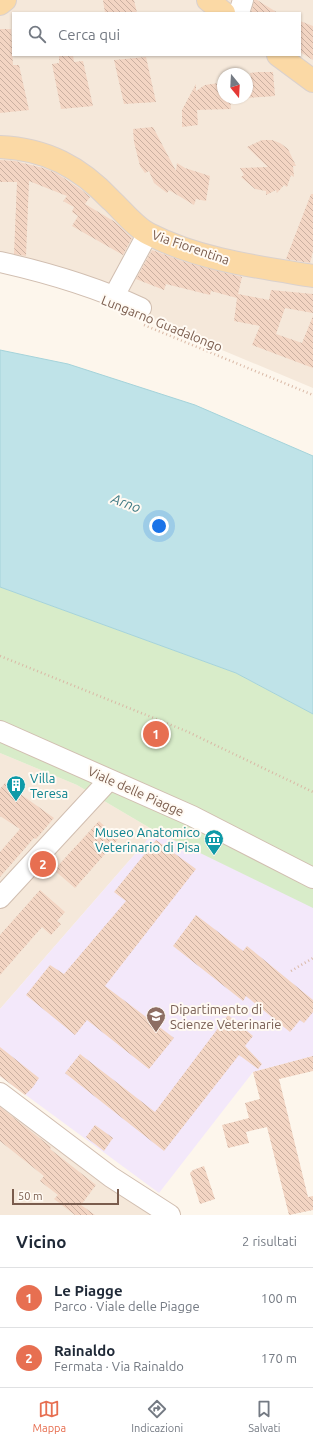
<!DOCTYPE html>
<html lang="it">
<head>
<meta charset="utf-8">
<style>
  :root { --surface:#fff; --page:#f2f2f3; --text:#1f2937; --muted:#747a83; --line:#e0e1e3; --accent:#e76f51 }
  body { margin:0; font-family:Ubuntu,sans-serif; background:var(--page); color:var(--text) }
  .compass { position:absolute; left:217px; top:68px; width:36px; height:36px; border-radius:50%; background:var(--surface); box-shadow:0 1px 3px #0004; rotate:162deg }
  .scale { position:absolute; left:12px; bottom:10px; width:107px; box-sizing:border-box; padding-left:4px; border:2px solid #7a5c4d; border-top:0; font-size:11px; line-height:14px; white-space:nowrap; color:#7a5c4d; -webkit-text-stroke:3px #fffaf3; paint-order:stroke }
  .you { position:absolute; left:159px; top:526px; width:14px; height:14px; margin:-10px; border:3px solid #fff; border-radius:50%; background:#1a73e8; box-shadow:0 0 0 6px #1a73e833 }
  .badge { display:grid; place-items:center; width:26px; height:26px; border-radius:50%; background:var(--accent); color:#fff; font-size:13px; font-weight:700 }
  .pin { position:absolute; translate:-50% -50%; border:2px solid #fff; box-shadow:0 1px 4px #0006 }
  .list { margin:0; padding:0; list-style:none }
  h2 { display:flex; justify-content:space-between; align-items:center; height:52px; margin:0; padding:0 16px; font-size:17px }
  h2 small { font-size:13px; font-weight:400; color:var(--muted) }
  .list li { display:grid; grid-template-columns:26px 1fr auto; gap:12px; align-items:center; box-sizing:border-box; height:60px; padding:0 16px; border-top:1px solid var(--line) }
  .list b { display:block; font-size:15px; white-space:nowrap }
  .list p { margin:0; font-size:13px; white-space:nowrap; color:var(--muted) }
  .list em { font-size:13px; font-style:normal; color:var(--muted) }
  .icon { flex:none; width:22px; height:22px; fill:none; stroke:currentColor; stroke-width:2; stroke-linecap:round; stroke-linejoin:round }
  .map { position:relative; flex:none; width:313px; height:1215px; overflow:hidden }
  .search { position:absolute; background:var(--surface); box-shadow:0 1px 3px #0004; left:12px; right:12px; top:12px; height:44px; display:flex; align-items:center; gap:10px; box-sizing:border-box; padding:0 14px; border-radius:0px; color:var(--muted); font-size:15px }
  .sheet { height:172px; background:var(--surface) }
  nav { display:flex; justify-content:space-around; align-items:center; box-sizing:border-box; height:56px; border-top:1px solid var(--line); background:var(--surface); font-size:11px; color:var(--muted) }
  nav a { display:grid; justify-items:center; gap:2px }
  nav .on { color:var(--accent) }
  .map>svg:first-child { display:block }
  .residential { fill:#f5e8da; fill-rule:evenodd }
  .education { fill:#f3e8fa }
  .green { fill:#d8ecc9 }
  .water { fill:#bfe3e8; stroke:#a5d3da }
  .building { fill:url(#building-back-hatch) }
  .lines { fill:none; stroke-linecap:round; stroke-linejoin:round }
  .minor-casing { stroke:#d1beb0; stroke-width:22 }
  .major-casing { stroke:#dad1cd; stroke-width:24 }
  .path { stroke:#d9b8a5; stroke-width:2.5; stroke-dasharray:1 3; stroke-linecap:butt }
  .minor { stroke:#fff; stroke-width:20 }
  .major { stroke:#fbd9a5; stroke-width:22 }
  .labels { text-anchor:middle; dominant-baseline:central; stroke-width:4; stroke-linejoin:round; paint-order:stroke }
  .street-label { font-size:13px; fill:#7a5c4d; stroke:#fffaf3 }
  .culture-label { font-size:13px; fill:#0d838f; stroke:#fffaf3; text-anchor:start }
  .education-label { font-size:13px; fill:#785e54; stroke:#fffaf3; text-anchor:start }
  .water-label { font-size:14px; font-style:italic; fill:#437c86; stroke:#fffaf3 }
</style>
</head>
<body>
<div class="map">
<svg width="313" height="1215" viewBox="0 0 313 1215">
  <defs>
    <pattern id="building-back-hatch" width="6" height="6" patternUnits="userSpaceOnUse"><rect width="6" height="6" fill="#f3d5c3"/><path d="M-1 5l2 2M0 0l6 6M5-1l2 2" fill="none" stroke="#cab0a1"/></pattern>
  </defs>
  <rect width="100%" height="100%" fill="#fdf6ec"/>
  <!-- residential -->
  <g class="residential">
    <path d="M0 0H313V388L69 286 0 268ZM13 13H300V55H13ZM223 74H247V98H223Z"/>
    <path d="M0 753 77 785 155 831 0 1009Z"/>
    <path d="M0 1101 138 1207 151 1215H0Z"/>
  </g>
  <!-- education -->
  <path class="education" d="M155 831 313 907V1056L253 1072 159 1193 0 1076V1009Z"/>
  <!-- green -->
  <path class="green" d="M0 587 236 673 313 714V908L155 831 77 785 0 753Z"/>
  <!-- water -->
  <path class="water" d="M0 350 68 364 195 405 313 456V714L236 673 0 587Z"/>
  <!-- building -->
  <g class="building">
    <path d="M103 0H134L137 13H105Z"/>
    <path d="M254 0H257L278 13H251Z"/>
    <path d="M300 21 313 26V60L300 52Z"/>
    <path d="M0 29H11L13 65H19L29 110 0 113Z"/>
    <path d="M59 55H73L74 62 83 61 93 106 61 109 52 64 59 63Z"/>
    <path d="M146 57 156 102 124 104 114 60Z"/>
    <path d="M258 72H273L275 96 247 98V78H251L250 73Z"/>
    <path d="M219 83 223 84V98H230L231 109 197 110 198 125 182 127V110L196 84V91L205 85Z"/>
    <path d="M153 127 176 171 177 163 185 168 210 176 206 201 196 199 194 205 169 190 167 193 154 183 149 171 145 173 140 166 134 142 133 129Z"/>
    <path d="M262 140H272L280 143 288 149 296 166H293L294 177 291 175 287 187 284 185 277 193 276 190 266 195V191L255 189 241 177 244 175 240 168 268 167 247 147Z"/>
    <path d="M0 160 15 161 43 168 56 173 79 188 90 197 85 204 115 222 132 238 123 255 72 226 78 216 72 212 74 207 63 201 67 196 29 181 26 256 14 254 17 182H0Z"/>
    <path d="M311 194H313V251L310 263 286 259Z"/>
    <path d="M152 250 185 262 242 277 238 294 269 300 271 290 313 294V313L285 308 276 334 302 343 313 316V368L252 345 260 326 234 321 237 298 211 291 210 295 166 284 164 290 136 279Z"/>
    <path d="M5 783 54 818 36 839 34 838 0 877V852L20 829 0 816V789Z"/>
    <path d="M99 821 118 839 75 888 54 870Z"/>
    <path d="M156 840 196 869 105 986 174 1038 149 1069 87 1020 75 1035 26 995 50 965 64 974 126 901 114 892Z"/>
    <path d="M40 890 65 912 57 921 61 924 51 935 42 927 0 975V935Z"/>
    <path d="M196 915 243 951 247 946 313 1000V1012L304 1023 300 1020 290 1032 246 996 243 1001 173 946Z"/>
    <path d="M228 1015 253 1036 245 1046 262 1064 258 1069 239 1055 164 1151 65 1073 80 1054 155 1112Z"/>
    <path d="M0 1047 39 1078 33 1087 25 1095 0 1076Z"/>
    <path d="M313 1056V1071L279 1079 308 1197 313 1196V1210L289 1215 267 1127 246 1132 249 1143 228 1148 222 1125 249 1118 245 1103 260 1099 253 1072Z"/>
    <path d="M0 1107 51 1147 50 1149 96 1185 81 1205 95 1215H75L54 1199 58 1195 40 1181 44 1176 0 1141Z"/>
    <path d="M95 1125 113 1138 104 1151 86 1137Z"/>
    <path d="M204 1166 215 1199 200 1204 190 1173 193 1170Z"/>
  </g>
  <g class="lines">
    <!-- minor casing -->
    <g class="minor-casing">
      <g id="minor">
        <path d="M239 13 243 0"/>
        <path d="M0 262C49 273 96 287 141 308"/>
        <path d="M114 296 148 233"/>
        <path d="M0 731 192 816 313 878"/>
        <path d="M0 898 109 780"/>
        <path d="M0 1093 111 1177 170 1215"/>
      </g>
    </g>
    <!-- major casing -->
    <g class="major-casing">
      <g id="major">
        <path d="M208 0 224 13"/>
        <path d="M0 4 5 0"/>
        <path d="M278 55 313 81"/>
        <path d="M0 147C46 149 80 167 111 200 123 211 135 227 149 234 200 260 258 267 313 276"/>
      </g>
    </g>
    <!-- path -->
    <g class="path">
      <path d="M144 325 313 395"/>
      <path d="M0 656 186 731 313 792"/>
      <path d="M291 971 313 958"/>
    </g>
    <!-- minor -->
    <use href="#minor" class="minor"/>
    <!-- major -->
    <use href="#major" class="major"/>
  </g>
  <!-- icons -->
  <defs>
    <g id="building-pin" transform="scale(1)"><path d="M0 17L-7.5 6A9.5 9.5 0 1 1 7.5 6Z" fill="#0f9aa8" stroke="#fffaf3"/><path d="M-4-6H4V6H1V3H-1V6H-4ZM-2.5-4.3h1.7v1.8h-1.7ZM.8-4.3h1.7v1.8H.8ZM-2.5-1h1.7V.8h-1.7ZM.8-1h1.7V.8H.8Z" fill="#fff"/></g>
    <g id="museum-pin" transform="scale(1)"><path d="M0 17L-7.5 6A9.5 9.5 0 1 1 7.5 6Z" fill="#0f9aa8" stroke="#fffaf3"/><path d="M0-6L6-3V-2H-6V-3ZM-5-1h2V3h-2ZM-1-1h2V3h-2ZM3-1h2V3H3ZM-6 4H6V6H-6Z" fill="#fff"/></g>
    <g id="university-pin" transform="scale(1)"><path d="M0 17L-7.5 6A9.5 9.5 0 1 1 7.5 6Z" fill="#8d6e63" stroke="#fffaf3"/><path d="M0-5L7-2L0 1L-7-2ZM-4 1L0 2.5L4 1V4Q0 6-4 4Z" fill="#fff"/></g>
  </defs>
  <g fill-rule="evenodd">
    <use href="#building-pin" x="16" y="785"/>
    <use href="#museum-pin" x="214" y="839"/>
    <use href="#university-pin" x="156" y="1016"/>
  </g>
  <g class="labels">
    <!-- street labels -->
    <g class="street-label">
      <text transform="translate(191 247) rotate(19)">Via Fiorentina</text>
      <text transform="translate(162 323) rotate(22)">Lungarno Guadalongo</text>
      <text transform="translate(136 791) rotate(24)">Viale delle Piagge</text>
    </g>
    <!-- culture labels -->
    <g class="culture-label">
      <text x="30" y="778">Villa<tspan x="30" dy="15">Teresa</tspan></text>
      <text x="200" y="832" text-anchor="end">Museo Anatomico<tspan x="200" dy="15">Veterinario di Pisa</tspan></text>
    </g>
    <!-- education labels -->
    <g class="education-label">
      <text x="170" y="1009">Dipartimento di<tspan x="170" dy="15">Scienze Veterinarie</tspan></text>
    </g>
    <!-- water labels -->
    <g class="water-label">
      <text transform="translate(126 503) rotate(20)">Arno</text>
    </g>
  </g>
</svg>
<svg class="compass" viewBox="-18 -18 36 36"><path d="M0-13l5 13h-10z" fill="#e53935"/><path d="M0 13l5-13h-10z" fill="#747a83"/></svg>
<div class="scale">50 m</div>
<div class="you"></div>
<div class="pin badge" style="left:156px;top:734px">1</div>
<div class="pin badge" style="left:43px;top:864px">2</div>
<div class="search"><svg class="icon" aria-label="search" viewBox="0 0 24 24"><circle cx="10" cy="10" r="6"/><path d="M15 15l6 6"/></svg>Cerca qui</div>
</div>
<section class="sheet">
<h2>Vicino<small>2 risultati</small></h2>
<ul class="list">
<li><span class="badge">1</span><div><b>Le Piagge</b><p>Parco · Viale delle Piagge</p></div><em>100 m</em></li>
<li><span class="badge">2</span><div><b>Rainaldo</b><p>Fermata · Via Rainaldo</p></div><em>170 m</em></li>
</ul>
</section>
<nav>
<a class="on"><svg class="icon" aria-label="map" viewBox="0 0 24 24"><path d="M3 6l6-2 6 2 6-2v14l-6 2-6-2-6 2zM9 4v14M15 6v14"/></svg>Mappa</a>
<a><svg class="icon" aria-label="directions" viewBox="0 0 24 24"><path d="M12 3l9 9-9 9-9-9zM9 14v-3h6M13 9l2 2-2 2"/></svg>Indicazioni</a>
<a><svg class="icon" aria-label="saved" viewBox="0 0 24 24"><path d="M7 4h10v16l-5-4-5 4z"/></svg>Salvati</a>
</nav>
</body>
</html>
